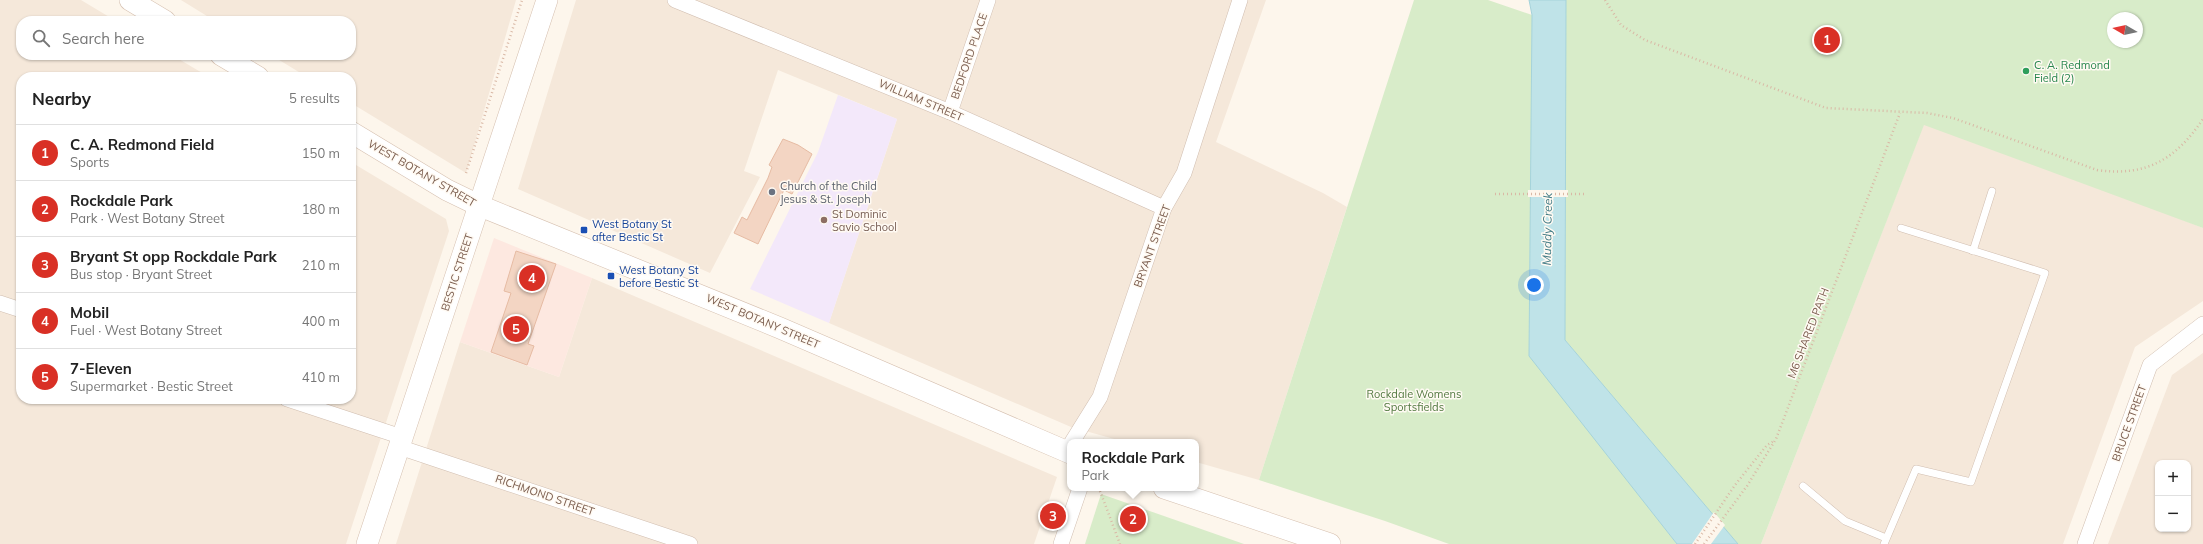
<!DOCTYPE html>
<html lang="en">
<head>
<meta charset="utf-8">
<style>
  :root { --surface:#fff; --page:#f2f2f2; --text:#222; --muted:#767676; --line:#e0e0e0; --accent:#d93025 }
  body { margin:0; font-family:Mulish,sans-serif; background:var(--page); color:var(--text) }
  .controls { position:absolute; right:12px; bottom:12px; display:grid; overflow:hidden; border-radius:8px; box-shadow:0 1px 3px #0004 }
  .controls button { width:36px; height:36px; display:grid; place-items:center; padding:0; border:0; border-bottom:1px solid var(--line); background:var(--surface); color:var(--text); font:20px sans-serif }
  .compass { position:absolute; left:2107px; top:12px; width:36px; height:36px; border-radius:50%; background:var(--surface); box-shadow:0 1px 3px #0004; rotate:279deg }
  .you { position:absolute; left:1534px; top:285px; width:14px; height:14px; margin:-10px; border:3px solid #fff; border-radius:50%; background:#1a73e8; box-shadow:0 0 0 6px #1a73e833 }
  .badge { display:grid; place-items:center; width:26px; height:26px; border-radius:50%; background:var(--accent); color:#fff; font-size:13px; font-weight:700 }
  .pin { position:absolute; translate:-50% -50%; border:2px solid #fff; box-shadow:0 1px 4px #0006 }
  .popup { position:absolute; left:1067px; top:439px; width:132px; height:52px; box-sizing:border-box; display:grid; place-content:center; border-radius:8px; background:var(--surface); filter:drop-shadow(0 1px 3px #0005); font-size:13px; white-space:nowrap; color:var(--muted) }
  .popup b { font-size:15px; color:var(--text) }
  .popup::after { content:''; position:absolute; left:50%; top:100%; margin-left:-8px; border:8px solid transparent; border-top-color:var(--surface) }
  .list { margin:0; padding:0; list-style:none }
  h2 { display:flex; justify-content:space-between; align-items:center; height:52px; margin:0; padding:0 16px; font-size:17px }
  h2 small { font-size:13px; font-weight:400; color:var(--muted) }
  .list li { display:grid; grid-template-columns:26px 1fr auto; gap:12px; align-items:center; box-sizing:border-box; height:56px; padding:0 16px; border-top:1px solid var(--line) }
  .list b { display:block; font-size:15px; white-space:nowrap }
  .list p { margin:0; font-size:13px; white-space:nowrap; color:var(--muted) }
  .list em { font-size:13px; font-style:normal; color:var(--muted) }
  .icon { flex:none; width:22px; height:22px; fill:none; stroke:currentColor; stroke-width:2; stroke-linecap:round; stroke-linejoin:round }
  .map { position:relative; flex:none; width:2203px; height:544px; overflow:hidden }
  .search { position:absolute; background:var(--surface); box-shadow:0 1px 3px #0004; left:16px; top:16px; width:340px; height:44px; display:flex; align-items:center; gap:10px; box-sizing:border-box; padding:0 14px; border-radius:16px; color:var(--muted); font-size:15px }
  .panel { position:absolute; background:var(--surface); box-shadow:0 1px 3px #0004; left:16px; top:72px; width:340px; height:332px; border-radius:16px }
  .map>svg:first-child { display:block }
  .residential { fill:#f5e8da; fill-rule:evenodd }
  .commercial { fill:#fde8e0 }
  .education { fill:#f3e8fa }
  .green { fill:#d8ecc9; fill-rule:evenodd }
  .water { fill:#bfe3e8; stroke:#a5d3da }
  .pier { fill:#fdf6ec }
  .building { fill:#f3d5c3; stroke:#e6bba3 }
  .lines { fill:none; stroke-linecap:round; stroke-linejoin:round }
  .lane-casing { stroke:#d1beb0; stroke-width:8 }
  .street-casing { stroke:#d1beb0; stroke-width:16 }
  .secondary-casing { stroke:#d6c0b0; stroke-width:22 }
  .path { stroke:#d9b8a5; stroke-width:2.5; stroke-dasharray:1 3; stroke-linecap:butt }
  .lane { stroke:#fff; stroke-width:7 }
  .street { stroke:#fff; stroke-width:15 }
  .secondary { stroke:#fff; stroke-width:21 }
  .leisure-dot { fill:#2e9e5b; stroke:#fffaf3; stroke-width:1.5 }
  .worship-dot { fill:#6b7280; stroke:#fffaf3; stroke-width:1.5 }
  .education-dot { fill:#8d6e63; stroke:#fffaf3; stroke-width:1.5 }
  .transit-dot { fill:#1a4fb4; stroke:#fffaf3; stroke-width:1.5 }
  .labels { text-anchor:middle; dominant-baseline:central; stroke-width:3; stroke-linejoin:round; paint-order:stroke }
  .street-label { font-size:11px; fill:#7a5c4d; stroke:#fffaf3 }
  .leisure-label { font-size:11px; fill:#27864d; stroke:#fffaf3; text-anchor:start }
  .worship-label { font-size:11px; fill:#5b616d; stroke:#fffaf3; text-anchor:start }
  .education-label { font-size:11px; fill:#785e54; stroke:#fffaf3; text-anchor:start }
  .transit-label { font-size:11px; fill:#164399; stroke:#fffaf3; text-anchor:start }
  .park-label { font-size:11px; fill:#537a41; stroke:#fffaf3 }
  .water-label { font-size:12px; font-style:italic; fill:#437c86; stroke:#fffaf3 }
</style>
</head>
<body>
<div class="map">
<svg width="2203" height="544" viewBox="0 0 2203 544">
  <rect width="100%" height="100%" fill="#fdf6ec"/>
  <!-- residential -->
  <g class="residential">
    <path d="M0 0H81L116 21H21V55H172L209 77H21V399H351V162L446 219 449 231 346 544H0Z"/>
    <path d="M181 0H516L466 173 351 103V77H307L271 55H351V21H215Z"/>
    <path d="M576 0H1266L1216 142 1323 193 1347 207 1259 480 1196 462V442H1125L1071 427 829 323 897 119 778 70 744 171 760 177 710 273 518 189Z"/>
    <path d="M1924 124 2088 182 2203 228V301L2135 347 2063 544H1761Z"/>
    <path d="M592 278 1057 477 1034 544H396L460 342 559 377Z"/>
    <path d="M2203 353V544H2108L2172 375ZM2158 463H2188V529H2158Z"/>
  </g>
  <!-- commercial -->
  <path class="commercial" d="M494 238 592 278 559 377 460 342Z"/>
  <!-- education -->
  <path class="education" d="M838 95 897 119 829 323 750 289 818 152Z"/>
  <!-- green -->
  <g class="green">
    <path d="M1414 0H1488L1532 15 1529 355 1677 544H1449L1385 521 1259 480Z"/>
    <path d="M1566 0H2203V228L1924 125 1761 544H1738L1565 340ZM2113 18H2137V42H2113Z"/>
    <path d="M1101 494 1244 544H1085Z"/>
  </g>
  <!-- water -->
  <path class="water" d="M1529 0H1566L1565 340 1738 544H1677L1529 356 1532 15Z"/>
  <!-- pier -->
  <g class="pier">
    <rect x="1528" y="190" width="40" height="7"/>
    <path d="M1714 512 1725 525 1711 544H1692Z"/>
  </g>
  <!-- building -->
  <g class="building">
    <path d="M783 139 798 145 812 154 792 194 784 190 758 244 734 233 742 217 747 220 768 178 772 167 769 165Z"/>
    <path d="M516 251 556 264 528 344 534 346 527 365 491 352 511 293 504 291Z"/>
  </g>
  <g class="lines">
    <!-- lane casing -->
    <g class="lane-casing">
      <g id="lane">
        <path d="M1973 251 1992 191"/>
        <path d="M1803 486 1845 521 1886 538"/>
        <path d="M1884 544 1916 469 1971 482 2045 273 1901 228"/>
      </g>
    </g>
    <!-- street casing -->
    <g class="street-casing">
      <g id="street">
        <path d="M675 0 950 112 1164 208"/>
        <path d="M950 112 988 0"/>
        <path d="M0 303 21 310"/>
        <path d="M287 399 402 437"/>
        <path d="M1072 442 1100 397 1164 208 1184 173 1240 0"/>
        <path d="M399 447 690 544"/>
        <path d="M1061 544 1080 488"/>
        <path d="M2085 544 2150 365 2203 324"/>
      </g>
    </g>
    <!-- secondary casing -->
    <g class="secondary-casing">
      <g id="secondary">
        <path d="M130 0 165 21"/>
        <path d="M221 55 258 77"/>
        <path d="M351 132 447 190 478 205 780 328 1070 453"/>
        <path d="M1164 488 1330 544"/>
        <path d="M367 544 547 0"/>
      </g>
    </g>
    <!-- path -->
    <g class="path">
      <path d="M1605 0 1621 25 1645 40 1826 108 1927 113 1953 118 2097 170C2147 177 2176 159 2203 119"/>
      <path d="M466 173 522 0"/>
      <path d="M1495 194H1586"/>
      <path d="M1100 491 1120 544"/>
      <path d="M1695 544 1735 485 1767 445 1774 441"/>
      <path d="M1704 544 1747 486 1776 439 1900 113"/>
    </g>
    <!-- lane -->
    <use href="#lane" class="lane"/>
    <!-- street -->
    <use href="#street" class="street"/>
    <!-- secondary -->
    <use href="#secondary" class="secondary"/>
  </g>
  <!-- markers -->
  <circle class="leisure-dot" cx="2026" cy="71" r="4"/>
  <circle class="worship-dot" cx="772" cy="192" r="4"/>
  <circle class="education-dot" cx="824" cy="220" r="4"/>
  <g class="transit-dot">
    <rect x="580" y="226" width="8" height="8" rx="2"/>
    <rect x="607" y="272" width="8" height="8" rx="2"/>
  </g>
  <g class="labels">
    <!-- street labels -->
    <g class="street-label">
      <text transform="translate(969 56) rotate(-71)">BEDFORD PLACE</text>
      <text transform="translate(921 100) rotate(23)">WILLIAM STREET</text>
      <text transform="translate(422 173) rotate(30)">WEST BOTANY STREET</text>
      <text transform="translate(1152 246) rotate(-70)">BRYANT STREET</text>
      <text transform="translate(457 272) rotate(-72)">BESTIC STREET</text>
      <text transform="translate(763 321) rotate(23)">WEST BOTANY STREET</text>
      <text transform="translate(1808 333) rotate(-69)">M6 SHARED PATH</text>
      <text transform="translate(2129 423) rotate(-70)">BRUCE STREET</text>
      <text transform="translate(545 495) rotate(19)">RICHMOND STREET</text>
    </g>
    <!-- leisure labels -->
    <g class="leisure-label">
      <text x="2034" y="65">C. A. Redmond<tspan x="2034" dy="13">Field (2)</tspan></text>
    </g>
    <!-- worship labels -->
    <g class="worship-label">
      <text x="780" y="186">Church of the Child<tspan x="780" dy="13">Jesus &amp; St. Joseph</tspan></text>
    </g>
    <!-- education labels -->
    <g class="education-label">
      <text x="832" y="214">St Dominic<tspan x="832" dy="13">Savio School</tspan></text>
    </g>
    <!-- transit labels -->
    <g class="transit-label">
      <text x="592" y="224">West Botany St<tspan x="592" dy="13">after Bestic St</tspan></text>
      <text x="619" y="270">West Botany St<tspan x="619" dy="13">before Bestic St</tspan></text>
    </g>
    <!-- park labels -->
    <g class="park-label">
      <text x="1414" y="394">Rockdale Womens<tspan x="1414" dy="13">Sportsfields</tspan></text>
    </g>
    <!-- water labels -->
    <g class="water-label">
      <text transform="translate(1547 229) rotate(-89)">Muddy Creek</text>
    </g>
  </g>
</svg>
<div class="controls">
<button>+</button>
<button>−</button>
</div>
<svg class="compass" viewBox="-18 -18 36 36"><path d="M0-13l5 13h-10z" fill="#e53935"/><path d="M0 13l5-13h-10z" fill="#767676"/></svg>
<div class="you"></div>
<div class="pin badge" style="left:1827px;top:40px">1</div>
<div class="pin badge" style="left:1133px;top:519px">2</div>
<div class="popup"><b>Rockdale Park</b>Park</div>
<div class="pin badge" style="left:1053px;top:516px">3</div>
<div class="pin badge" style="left:532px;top:278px">4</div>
<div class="pin badge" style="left:516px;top:329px">5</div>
<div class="search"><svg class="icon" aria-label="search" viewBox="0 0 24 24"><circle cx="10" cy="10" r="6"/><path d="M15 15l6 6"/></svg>Search here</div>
<section class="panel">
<h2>Nearby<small>5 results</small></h2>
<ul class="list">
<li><span class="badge">1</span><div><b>C. A. Redmond Field</b><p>Sports</p></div><em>150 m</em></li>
<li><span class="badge">2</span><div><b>Rockdale Park</b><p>Park · West Botany Street</p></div><em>180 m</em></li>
<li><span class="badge">3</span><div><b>Bryant St opp Rockdale Park</b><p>Bus stop · Bryant Street</p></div><em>210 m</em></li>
<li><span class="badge">4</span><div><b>Mobil</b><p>Fuel · West Botany Street</p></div><em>400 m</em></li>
<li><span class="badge">5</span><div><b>7-Eleven</b><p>Supermarket · Bestic Street</p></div><em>410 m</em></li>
</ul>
</section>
</div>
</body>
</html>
